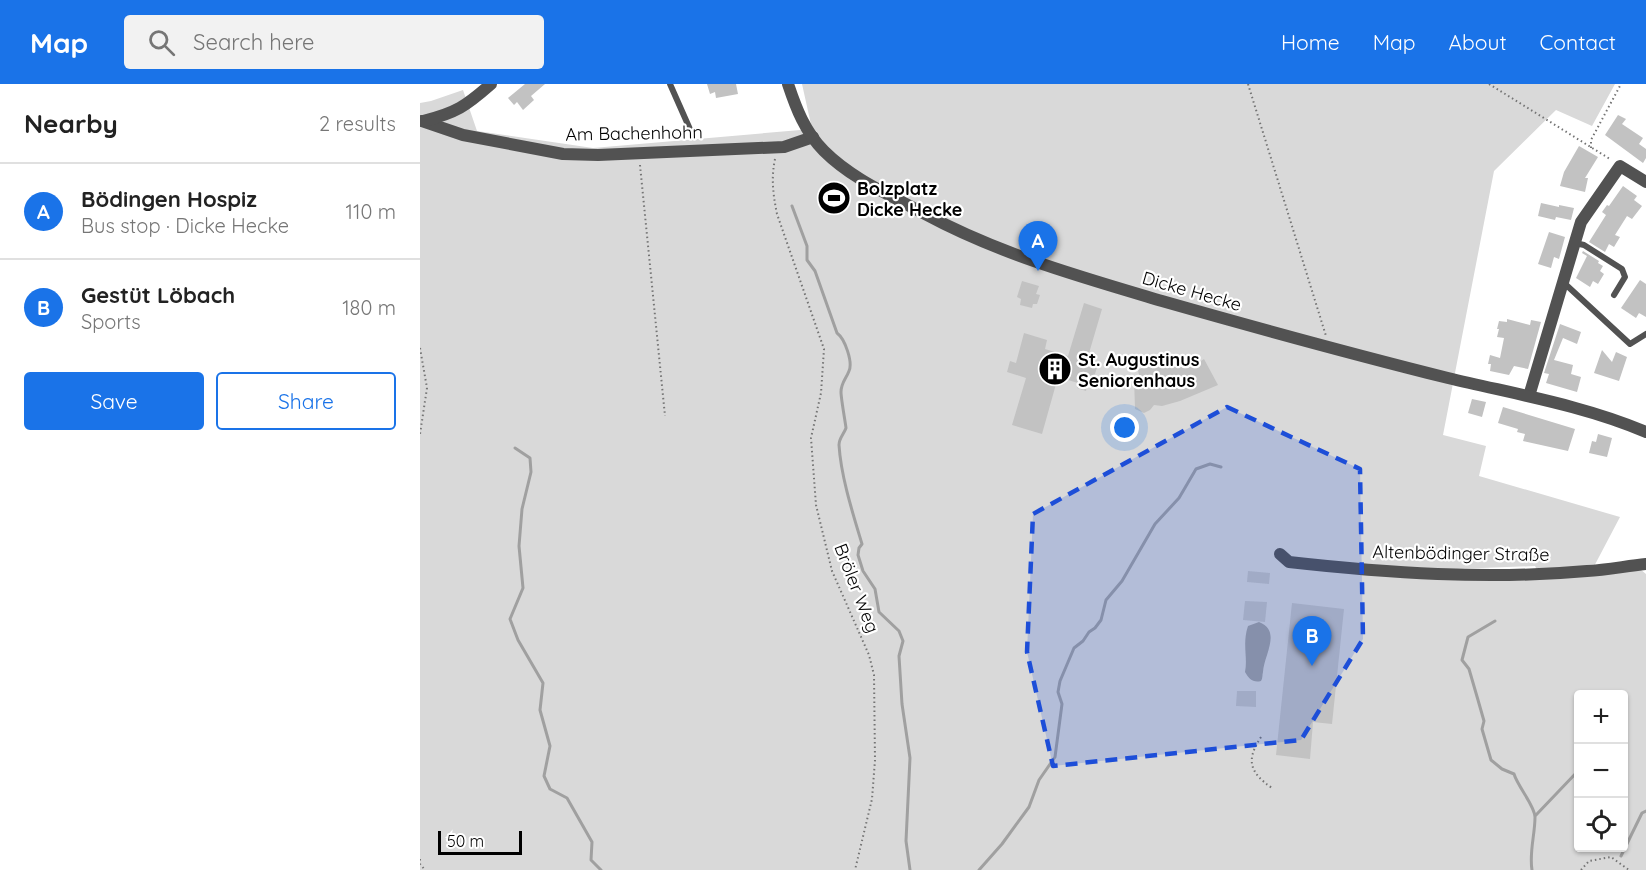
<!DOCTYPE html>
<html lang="en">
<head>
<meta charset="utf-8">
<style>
  :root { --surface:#fff; --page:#f2f2f2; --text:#222; --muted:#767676; --line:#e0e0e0; --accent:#1a73e8 }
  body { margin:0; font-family:Quicksand,sans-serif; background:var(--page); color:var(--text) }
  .controls { position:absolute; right:18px; bottom:18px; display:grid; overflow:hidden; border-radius:6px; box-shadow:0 2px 4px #0004 }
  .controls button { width:54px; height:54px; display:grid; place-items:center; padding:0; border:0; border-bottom:2px solid var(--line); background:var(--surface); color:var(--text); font:30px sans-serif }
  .scale { position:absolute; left:18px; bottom:15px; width:84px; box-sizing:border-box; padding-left:6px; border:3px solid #000; border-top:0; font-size:16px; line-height:21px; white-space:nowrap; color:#000; -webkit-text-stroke:4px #fff; paint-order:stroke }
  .you { position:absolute; left:705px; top:344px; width:21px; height:21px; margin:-15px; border:4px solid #fff; border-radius:50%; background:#1a73e8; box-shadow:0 0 0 9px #1a73e833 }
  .badge { display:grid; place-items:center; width:39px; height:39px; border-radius:50%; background:var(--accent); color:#fff; font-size:20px; font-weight:700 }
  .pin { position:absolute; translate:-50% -50px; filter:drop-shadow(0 2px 3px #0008) }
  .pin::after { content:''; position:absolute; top:32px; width:21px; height:18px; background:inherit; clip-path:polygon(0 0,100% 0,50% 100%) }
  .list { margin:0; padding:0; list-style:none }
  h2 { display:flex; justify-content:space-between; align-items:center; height:78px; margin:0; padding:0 24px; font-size:26px }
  h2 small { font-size:20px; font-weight:400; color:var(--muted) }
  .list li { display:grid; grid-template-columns:39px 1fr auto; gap:18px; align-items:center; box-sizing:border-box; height:96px; padding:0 24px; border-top:2px solid var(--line) }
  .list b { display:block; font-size:22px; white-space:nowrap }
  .list p { margin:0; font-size:20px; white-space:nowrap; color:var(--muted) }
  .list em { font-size:20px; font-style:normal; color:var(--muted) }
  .actions { display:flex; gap:12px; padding:18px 24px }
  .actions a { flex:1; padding:14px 0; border:2px solid var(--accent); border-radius:6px; text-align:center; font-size:21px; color:var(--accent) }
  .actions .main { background:var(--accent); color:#fff }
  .icon { flex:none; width:33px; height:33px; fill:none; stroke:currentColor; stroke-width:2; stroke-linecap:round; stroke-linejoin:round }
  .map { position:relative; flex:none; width:1226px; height:786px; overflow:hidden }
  header { display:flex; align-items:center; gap:36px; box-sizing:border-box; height:84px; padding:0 30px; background:var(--accent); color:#fff }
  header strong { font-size:28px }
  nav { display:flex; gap:33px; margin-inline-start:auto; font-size:21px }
  .search { width:420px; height:54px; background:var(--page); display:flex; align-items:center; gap:15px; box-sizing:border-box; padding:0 21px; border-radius:6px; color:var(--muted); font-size:22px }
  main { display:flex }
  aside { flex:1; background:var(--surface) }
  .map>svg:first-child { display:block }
  .green { fill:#d9d9d9; fill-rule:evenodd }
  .water { fill:#a0a0a0 }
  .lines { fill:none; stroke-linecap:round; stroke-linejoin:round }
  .stream { stroke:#a0a0a0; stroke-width:3 }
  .building { fill:#c2c2c2 }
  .path { stroke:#747474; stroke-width:2; stroke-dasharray:1.5 3; stroke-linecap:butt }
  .service { stroke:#525252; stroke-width:6 }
  .minor { stroke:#525252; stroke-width:12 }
  .tertiary { stroke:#525252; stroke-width:12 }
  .marked { fill:#1d4ed8; fill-opacity:0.2; stroke:#1d4ed8; stroke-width:4.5; stroke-dasharray:12 8; stroke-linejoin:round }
  .labels { text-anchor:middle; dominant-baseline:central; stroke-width:4.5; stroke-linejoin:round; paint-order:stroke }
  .street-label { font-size:18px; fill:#000; stroke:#fff }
  .poi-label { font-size:18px; font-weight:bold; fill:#000; stroke:#fff; text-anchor:start }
</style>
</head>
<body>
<header>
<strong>Map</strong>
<div class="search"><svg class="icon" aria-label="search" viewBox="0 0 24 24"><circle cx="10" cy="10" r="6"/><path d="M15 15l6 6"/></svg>Search here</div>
<nav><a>Home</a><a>Map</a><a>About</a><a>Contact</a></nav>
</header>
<main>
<aside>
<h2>Nearby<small>2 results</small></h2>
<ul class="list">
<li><span class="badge">A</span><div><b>Bödingen Hospiz</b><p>Bus stop · Dicke Hecke</p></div><em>110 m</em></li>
<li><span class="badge">B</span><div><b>Gestüt Löbach</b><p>Sports</p></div><em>180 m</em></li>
</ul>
<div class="actions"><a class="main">Save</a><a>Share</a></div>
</aside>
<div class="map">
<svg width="1226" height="786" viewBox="0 0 1226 786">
  <rect width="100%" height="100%" fill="#fff"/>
  <!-- green -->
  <path class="green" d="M382 0H1195L1172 42 1136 26 1074 87 1023 351 1066 362 1059 392 1200 433 1170 490 1220 485 1226 490V786H0V19L11 17 43 6 57 47 173 64 392 45ZM1115 482 1122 495H1006L1011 486ZM1158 610H1204V764H1158Z"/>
  <!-- water -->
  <path class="water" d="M839 538C862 547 844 571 843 588 842 591 843 594 841 597 833 599 829 595 825 588 828 573 822 560 828 542Z"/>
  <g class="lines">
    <!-- stream -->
    <g class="stream">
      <path d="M372 122 387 162V176L395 187 417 249C425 255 433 278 429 287 426 295 421 299 421 308 421 315 426 342 426 344 424 350 419 354 419 361 421 393 433 430 442 460L439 464 438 471 443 487 455 505 459 528 479 547 483 557 479 572 482 620 490 674 486 757 490 786"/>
      <path d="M95 364 110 374 111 388 102 425 99 462 103 504 90 535 98 556 123 599 120 626 130 662 124 692 130 705 147 714 172 758 171 776 181 786"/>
      <path d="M1075 537 1048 553 1042 576 1049 585 1058 616 1064 637 1062 645 1071 676 1082 685 1094 690C1098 703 1115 722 1115 733 1115 751 1109 768 1112 786"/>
      <path d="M1116 731 1158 687"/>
      <path d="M1201 772 1222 729 1226 727"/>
      <path d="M559 786 582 760 609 723 619 696 635 673 642 620 638 608 640 597 654 564 663 557 669 548 675 544 681 536 686 516 702 497 735 440 759 414 776 385 790 380 801 383"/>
    </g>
  </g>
  <!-- building -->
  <g class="building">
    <path d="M105 0H125L111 12 114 16 103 26 97 18 94 21 88 14Z"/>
    <path d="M287 0H316L318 10 296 14 295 8 290 10Z"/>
    <path d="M1198 31 1206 35 1202 40 1223 54 1219 60 1226 65V74L1223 79 1185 51Z"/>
    <path d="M1159 62 1178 73 1165 94H1168L1165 108 1140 102 1144 88Z"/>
    <path d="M1203 102 1217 112 1214 116 1222 122 1212 135 1207 132 1195 151 1200 153 1194 163 1189 160 1185 168 1169 158 1186 131 1182 128 1187 121 1189 122Z"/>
    <path d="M1121 119 1139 123V121L1154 124 1151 136 1136 133 1135 136 1118 132Z"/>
    <path d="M1129 148 1145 153 1139 175 1134 173 1131 184 1118 180Z"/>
    <path d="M1163 167 1179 177 1178 179 1183 182 1180 187 1184 190 1178 200 1173 197 1170 203 1156 194 1167 172 1162 169Z"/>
    <path d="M1220 196 1226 200V233L1219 229 1216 234 1201 224Z"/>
    <path d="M602 197 619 202 616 210 620 211 617 220H613L612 224 600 221 601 215 597 213Z"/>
    <path d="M664 219 682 225 667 276 678 280 671 303 667 302 666 307 657 304 658 299 638 293 622 350 592 341 606 294 587 288 590 277 596 279 604 249 627 256 625 265 648 272Z"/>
    <path d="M1087 235 1110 241 1111 236 1121 238 1108 285 1094 282 1089 291 1070 287 1071 280H1068L1070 271 1080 274 1084 254 1077 253 1079 245H1077L1079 237 1087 238Z"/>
    <path d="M1140 240 1161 248 1157 260 1143 254 1134 276 1153 281 1151 290 1161 293 1157 308 1126 299 1129 290 1124 289Z"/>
    <path d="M1182 266 1192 278 1196 268 1207 273 1199 297 1174 289Z"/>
    <path d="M784 275 798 301 760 317 742 322 734 321 730 326 724 329 715 325 714 293 719 291 718 286 732 279 735 284 768 276 778 279Z"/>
    <path d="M1052 315 1066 318 1062 333 1048 329Z"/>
    <path d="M1083 323 1155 345 1148 367 1103 357 1105 350 1097 348 1098 345 1078 339Z"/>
    <path d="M1178 350 1192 354 1187 373 1169 369 1172 357 1176 358Z"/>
    <path d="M828 487 850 489 849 500 827 498Z"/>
    <path d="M825 517 847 518 845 538 823 536Z"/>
    <path d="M872 519 924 525 912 640 893 638 890 675 856 671Z"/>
    <path d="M817 607H836V623L816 622Z"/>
  </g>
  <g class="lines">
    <!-- path -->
    <g class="path">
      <path d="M828 0 906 252"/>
      <path d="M1069 0 1190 75"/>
      <path d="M1171 64V56L1201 0"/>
      <path d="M355 75C351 94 353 110 357 130L404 265 401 309 391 354 396 421 412 487 449 571 454 591 455 676 452 715 435 786"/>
      <path d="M220 81 245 332"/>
      <path d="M0 264 7 304 0 350"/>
      <path d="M841 653C826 676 829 688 852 704"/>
      <path d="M0 775V780L5 786"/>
      <path d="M1161 786 1169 777 1191 773 1209 786"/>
    </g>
    <!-- service -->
    <g class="service">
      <path d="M250 0 273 52"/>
      <path d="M1155 159 1164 161 1202 185 1205 193 1194 211"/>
      <path d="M1143 198 1210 260 1226 250"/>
    </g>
    <!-- minor -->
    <g class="minor">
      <path d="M2 37 43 51 143 70 178 71 364 63 393 53"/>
      <path d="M3 37C36 29 46 22 71 0"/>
      <path d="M1109 312 1161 138 1200 82 1226 98"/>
      <path d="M860 470 869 478C967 489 1068 496 1167 487 1187 486 1206 482 1226 480"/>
    </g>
    <!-- tertiary -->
    <path class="tertiary" d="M368 0C376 24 385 48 404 67 432 95 470 111 505 130 579 170 661 193 742 217 837 244 932 270 1028 294 1094 310 1163 321 1226 348"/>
  </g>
  <!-- marked area -->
  <path class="marked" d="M807 323 940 385 943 555 881 656 633 682 607 568 613 430Z"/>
  <!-- icons -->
  <defs>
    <g id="stadium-disc" transform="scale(1.725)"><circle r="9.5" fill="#000" stroke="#fff"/><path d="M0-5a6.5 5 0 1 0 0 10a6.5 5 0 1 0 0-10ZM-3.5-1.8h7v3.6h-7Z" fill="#fff"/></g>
    <g id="building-disc" transform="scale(1.725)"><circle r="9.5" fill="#000" stroke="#fff"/><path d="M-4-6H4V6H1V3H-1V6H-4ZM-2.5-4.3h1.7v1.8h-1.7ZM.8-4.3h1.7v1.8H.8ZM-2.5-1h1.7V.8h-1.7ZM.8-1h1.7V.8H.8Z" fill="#fff"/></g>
  </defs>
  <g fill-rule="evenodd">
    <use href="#stadium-disc" x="414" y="114"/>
    <use href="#building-disc" x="635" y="285"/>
  </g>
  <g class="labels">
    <!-- street labels -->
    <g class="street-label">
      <text transform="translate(214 49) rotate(-1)">Am Bachenhohn</text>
      <text transform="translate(772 207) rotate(16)">Dicke Hecke</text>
      <text transform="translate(1041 469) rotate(1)">Altenbödinger Straße</text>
      <text transform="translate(437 504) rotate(69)">Bröler Weg</text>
    </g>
    <!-- poi labels -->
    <g class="poi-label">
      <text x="437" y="104">Bolzplatz<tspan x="437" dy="21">Dicke Hecke</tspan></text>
      <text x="658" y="275">St. Augustinus<tspan x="658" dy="21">Seniorenhaus</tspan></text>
    </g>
  </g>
</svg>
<div class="controls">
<button>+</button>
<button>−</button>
<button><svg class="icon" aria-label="locate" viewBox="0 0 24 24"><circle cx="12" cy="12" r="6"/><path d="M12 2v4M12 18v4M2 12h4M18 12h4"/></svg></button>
</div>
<div class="scale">50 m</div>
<div class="you"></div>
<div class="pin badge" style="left:618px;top:187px">A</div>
<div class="pin badge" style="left:892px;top:582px">B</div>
</div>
</main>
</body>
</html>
